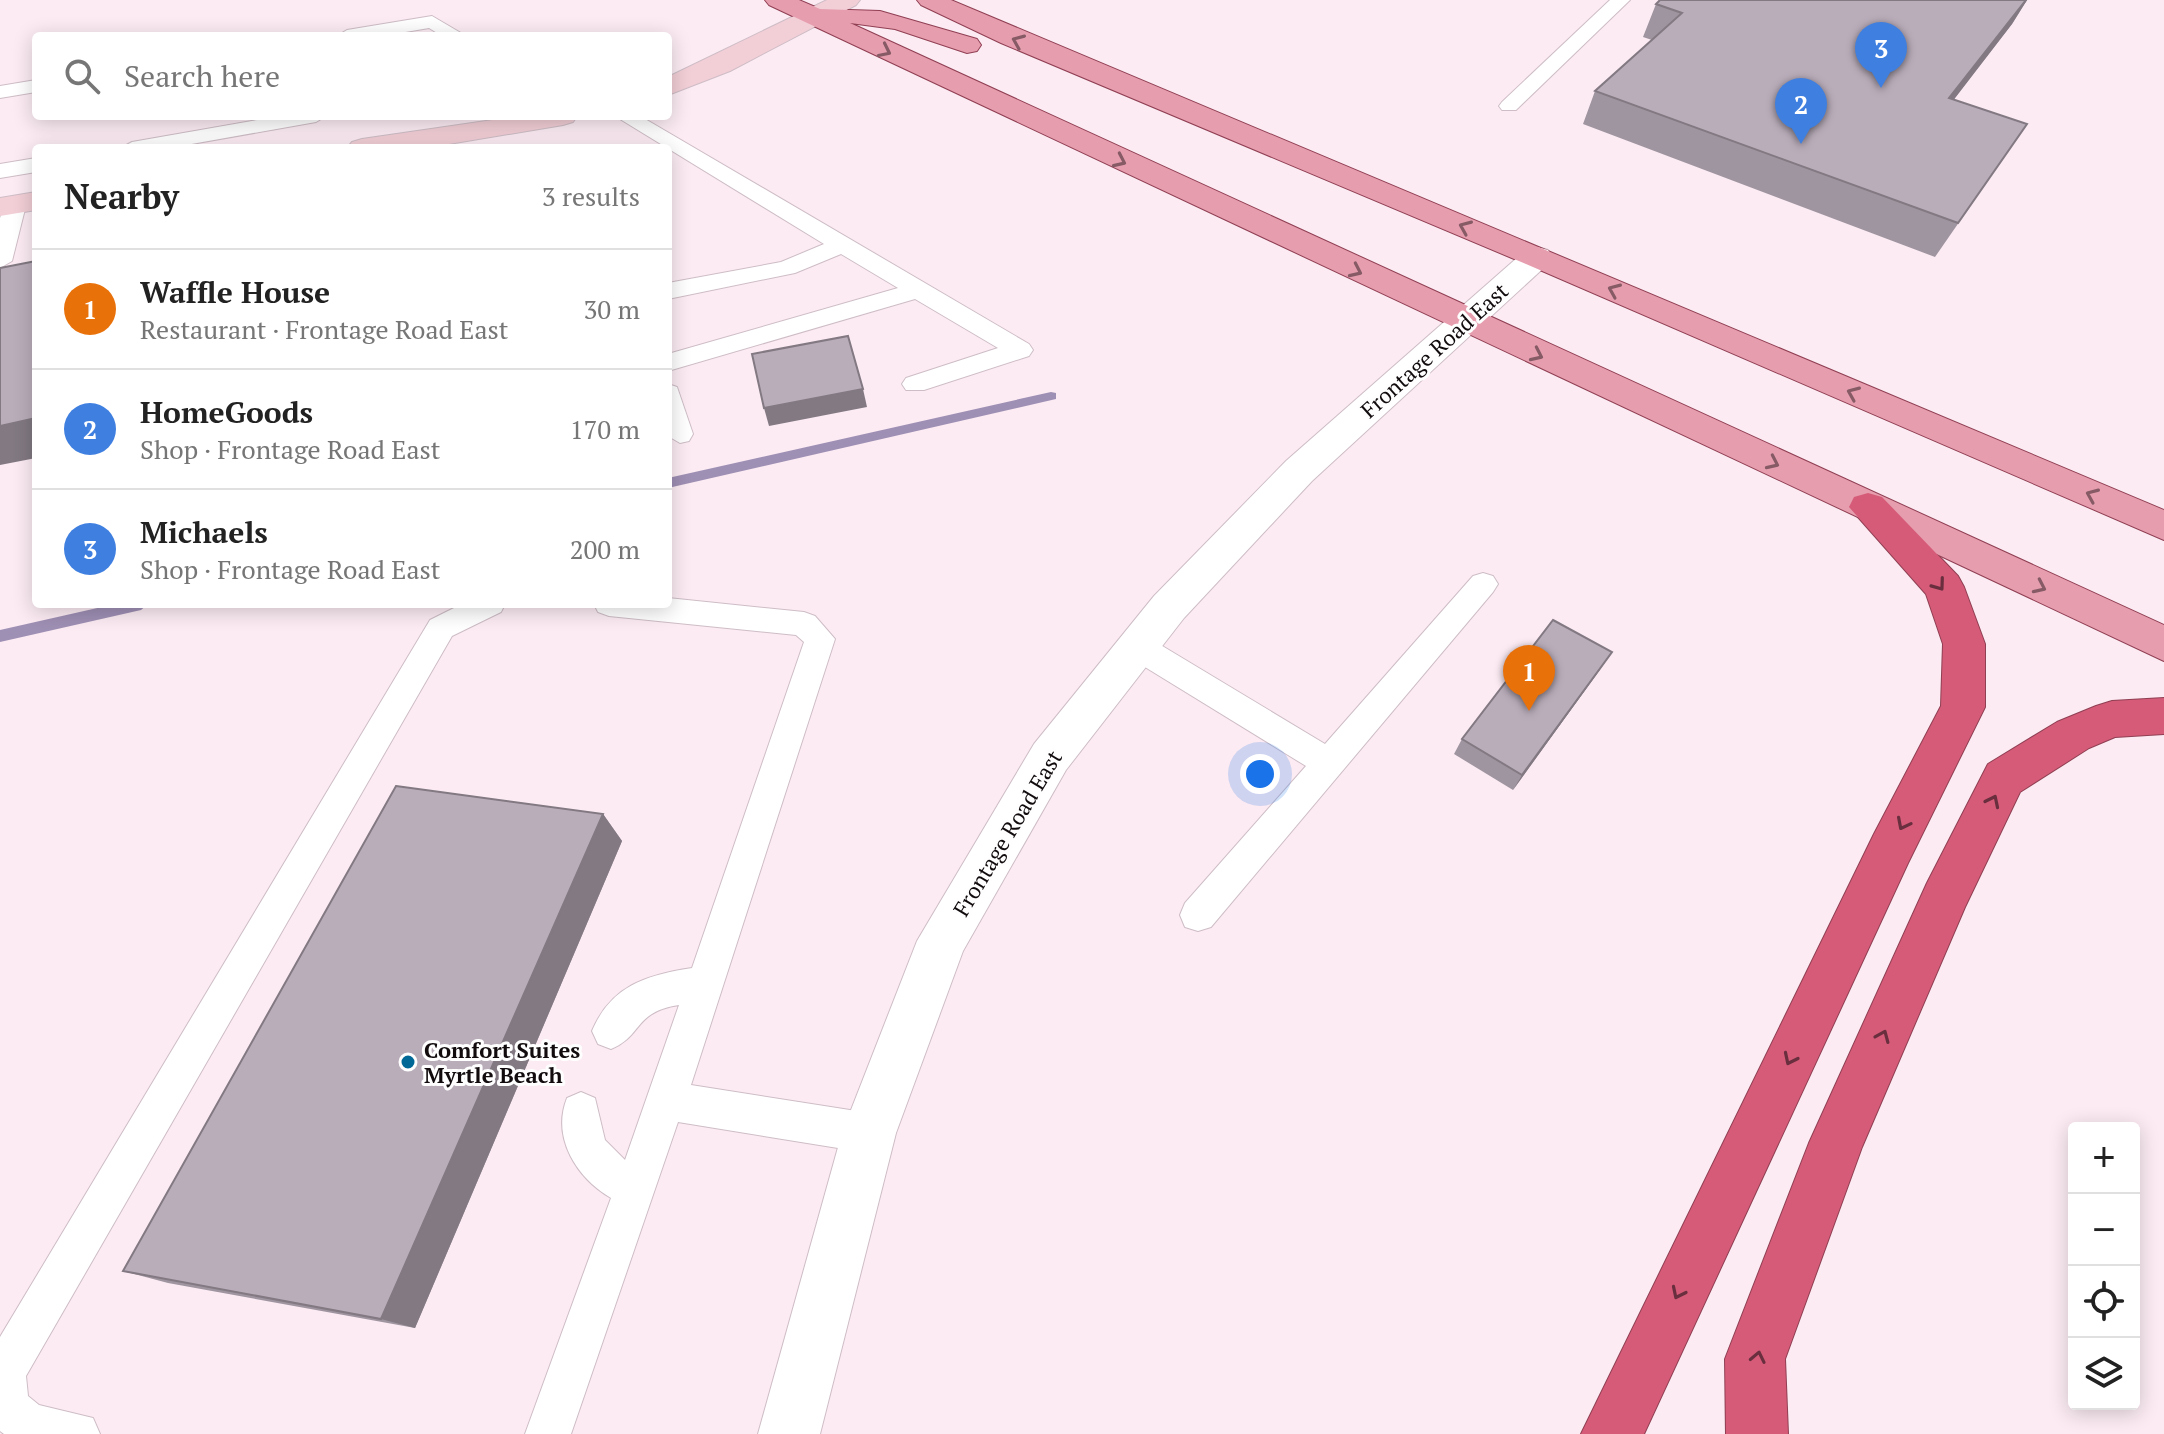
<!DOCTYPE html>
<html lang="en">
<head>
<meta charset="utf-8">
<style>
  :root { --surface:#fff; --page:#f2f2f2; --text:#222; --muted:#767676; --line:#e0e0e0; --accent:#db2777 }
  body { margin:0; font-family:"PT Serif",serif; background:var(--page); color:var(--text) }
  .controls { position:absolute; right:24px; bottom:24px; display:grid; overflow:hidden; border-radius:8px; box-shadow:0 4px 20px #0003 }
  .controls button { width:72px; height:72px; display:grid; place-items:center; padding:0; border:0; border-bottom:2px solid var(--line); background:var(--surface); color:var(--text); font:40px sans-serif }
  .you { position:absolute; left:1260px; top:774px; width:28px; height:28px; margin:-20px; border:6px solid #fff; border-radius:50%; background:#1a73e8; box-shadow:0 0 0 12px #1a73e833 }
  .badge { display:grid; place-items:center; width:52px; height:52px; border-radius:50%; background:var(--accent); color:#fff; font-size:26px; font-weight:700 }
  .pin { position:absolute; translate:-50% -66px; filter:drop-shadow(0 2px 4px #0008) }
  .pin::after { content:''; position:absolute; top:42px; width:28px; height:24px; background:inherit; clip-path:polygon(0 0,100% 0,50% 100%) }
  .list { margin:0; padding:0; list-style:none }
  h2 { display:flex; justify-content:space-between; align-items:center; height:104px; margin:0; padding:0 32px; font-size:34px }
  h2 small { font-size:26px; font-weight:400; color:var(--muted) }
  .list li { display:grid; grid-template-columns:52px 1fr auto; gap:24px; align-items:center; box-sizing:border-box; height:120px; padding:0 32px; border-top:2px solid var(--line) }
  .list b { display:block; font-size:30px; white-space:nowrap }
  .list p { margin:0; font-size:26px; white-space:nowrap; color:var(--muted) }
  .list em { font-size:26px; font-style:normal; color:var(--muted) }
  .icon { flex:none; width:44px; height:44px; fill:none; stroke:currentColor; stroke-width:2; stroke-linecap:round; stroke-linejoin:round }
  .map { position:relative; flex:none; width:2164px; height:1434px; overflow:hidden }
  .search { position:absolute; background:var(--surface); box-shadow:0 4px 20px #0003; left:32px; top:32px; width:640px; height:88px; display:flex; align-items:center; gap:20px; box-sizing:border-box; padding:0 28px; border-radius:8px; color:var(--muted); font-size:30px }
  .panel { position:absolute; background:var(--surface); box-shadow:0 4px 20px #0003; left:32px; top:144px; width:640px; height:464px; border-radius:8px }
  .map>svg:first-child { display:block }
  .lines { fill:none; stroke-linecap:round; stroke-linejoin:round }
  .stream { fill:#9e8fb4; fill-rule:evenodd }
  .lane-casing { stroke:#cebdc6; stroke-width:2 }
  .street-casing { stroke:#cebdc6; stroke-width:2 }
  .secondary-casing { stroke:#cebdc6; stroke-width:2 }
  .primary-casing { stroke:#903f53; stroke-width:2 }
  .highway-casing { stroke:#903f53; stroke-width:2 }
  .lane { fill:#fff; fill-rule:evenodd }
  .street { fill:#fff; fill-rule:evenodd }
  .secondary { fill:#f2ced6; fill-rule:evenodd }
  .primary { fill:#e69dae; fill-rule:evenodd }
  .highway { fill:#d55b78; fill-rule:evenodd }
  .wall { fill:#9f95a0 }
  .shaded-wall { fill:#827982 }
  .building { fill:#b9adba; stroke:#827982; stroke-width:2 }
  .oneway { stroke:#865b66 }
  .oneway2 { stroke:#692f3e }
  .poi-dot { fill:#006896; stroke:#fefefe; stroke-width:3 }
  .labels { text-anchor:middle; dominant-baseline:central; stroke-width:6; stroke-linejoin:round; paint-order:stroke }
  .street-label { font-size:22px; fill:#110b0e; stroke:#fefefe }
  .poi-label { font-size:22px; font-weight:bold; fill:#110b0e; stroke:#fefefe; text-anchor:start }
</style>
</head>
<body>
<div class="map">
<svg width="2164" height="1434" viewBox="0 0 2164 1434">
  <rect width="100%" height="100%" fill="#fcebf3"/>
  <g class="lines">
    <!-- stream -->
    <g class="stream">
      <path d="M1051 392 1056 393V399L668 488V478Z"/>
      <path d="M115 604H148L141 610 0 642V630Z"/>
    </g>
    <!-- lane casing -->
    <g class="lane-casing">
      <g id="lane">
        <path d="M1610 0H1630L1516 110H1502L1499 106 1502 102Z"/>
        <path d="M432 16 466 36H442L429 28 382 36H337L347 30Z"/>
        <path d="M36 80V92L0 98V86Z"/>
        <path d="M280 116H326L316 122 169 148H121L132 142Z"/>
        <path d="M615 116H640L1029 344 1033 350 1029 356 924 390H906L902 384 906 378 998 348 915 299 668 371V354L898 288 841 254 795 273 668 299V283L781 262 824 244Z"/>
        <path d="M36 158V172L0 178V164Z"/>
        <path d="M15 198 26 205 12 261 0 268V218L7 200Z"/>
        <path d="M668 384 677 387 693 434 689 441 680 443 668 436Z"/>
        <path d="M1483 573 1493 576 1498 584 1493 592 1211 927 1198 931 1185 927 1180 915 1185 903 1306 766 1127 656 1123 647 1127 638 1138 635 1149 638 1325 744 1473 576Z"/>
        <path d="M668 598 804 612 815 616 835 639 691 1085 869 1113 883 1119 889 1133 883 1147 869 1153 678 1122 571 1434H525L611 1198C577 1178 551 1138 567 1098L581 1092 595 1098 605 1140 625 1160 679 1005C633 1012 643 1036 611 1049L598 1044 592 1031C611 986 646 975 692 968L804 642 796 635 609 616 598 612 594 604H668Z"/>
        <path d="M462 604H505L501 612 452 636 26 1376 28 1396 39 1405 93 1418 100 1434H4L0 1431V1337L430 620Z"/>
      </g>
    </g>
    <!-- street casing -->
    <g class="street-casing">
      <path id="street" d="M1537 247 1548 250 1553 257 1548 264 1312 481 1184 618 1066 770 963 951 896 1133 820 1434H758L842 1133 917 941 1034 744 1154 596 1286 461 1526 250Z"/>
    </g>
    <!-- secondary casing -->
    <g class="secondary-casing">
      <g id="secondary">
        <path d="M827 0H860L856 5 730 71 668 95V77Z"/>
        <path d="M521 116H577L573 122 563 125 425 148H347L352 142 362 139Z"/>
        <path d="M36 192V210L0 216V198Z"/>
      </g>
    </g>
    <!-- primary casing -->
    <g class="primary-casing">
      <g id="primary">
        <path d="M765 0H799L820 9 880 11 977 39 981 45 977 51 967 53 895 29 850 23 2164 625V661L769 5Z"/>
        <path d="M917 0H951L2164 510V540L1526 264 1001 43 921 5Z"/>
      </g>
    </g>
    <!-- highway casing -->
    <g class="highway-casing">
      <g id="highway">
        <path d="M1868 493 1882 497 1958 576 1964 587 1985 644V707L1908 863 1644 1434H1581L1874 834 1941 706 1943 644 1926 594 1849 507 1854 497Z"/>
        <path d="M2164 698V734L2115 737 2089 748 2020 792 1965 907 1862 1147 1785 1359 1788 1434H1726L1725 1359 1809 1143 1927 883 1988 764 2057 722 2096 706 2112 701Z"/>
      </g>
    </g>
    <!-- lane -->
    <use href="#lane" class="lane"/>
    <!-- street -->
    <use href="#street" class="street"/>
    <!-- secondary -->
    <use href="#secondary" class="secondary"/>
    <!-- primary -->
    <use href="#primary" class="primary"/>
    <!-- highway -->
    <use href="#highway" class="highway"/>
  </g>
  <!-- wall -->
  <g class="wall">
    <path d="M1660 0H2027L2012 24 1953 100 2027 124 1935 257 1583 124 1595 91 1652 40 1643 37 1656 4Z"/>
    <path d="M1601 668 1513 790 1454 754 1462 739Z"/>
    <path d="M603 814 622 841 415 1328 168 1283 123 1271Z"/>
  </g>
  <!-- shaded-wall -->
  <g class="shaded-wall">
    <path d="M2026 0H2027L2012 24 1929 132 1949 98Z"/>
    <path d="M863 389 867 407 769 426 764 408Z"/>
    <path d="M36 418V458L0 465V426Z"/>
    <path d="M1612 652 1601 668 1513 790 1522 775Z"/>
    <path d="M603 814 622 841 415 1328 381 1319Z"/>
  </g>
  <!-- building -->
  <g class="building">
    <path d="M1660 0H2026L1949 98 2027 124 1958 223 1595 91 1682 13 1656 4Z"/>
    <path d="M36 261V418L0 426V268Z"/>
    <path d="M848 336 863 389 764 408 752 354Z"/>
    <path d="M1553 620 1612 652 1522 775 1462 739Z"/>
    <path d="M396 786 603 814 381 1319 123 1271Z"/>
  </g>
  <!-- one-way arrows -->
  <defs><path id="oneway-chevron" d="M-2-3.5L2.5 0L-2 3.5" fill="none" stroke-width="1.6" stroke-linecap="round" stroke-linejoin="round" transform="scale(2)"/></defs>
  <g class="oneway">
    <use href="#oneway-chevron" transform="translate(1018 41) rotate(-157)"/>
    <use href="#oneway-chevron" transform="translate(885 51) rotate(26)"/>
    <use href="#oneway-chevron" transform="translate(1120 161) rotate(25)"/>
    <use href="#oneway-chevron" transform="translate(1465 227) rotate(-157)"/>
    <use href="#oneway-chevron" transform="translate(1356 271) rotate(25)"/>
    <use href="#oneway-chevron" transform="translate(1614 290) rotate(-157)"/>
    <use href="#oneway-chevron" transform="translate(1537 355) rotate(25)"/>
    <use href="#oneway-chevron" transform="translate(1853 393) rotate(-157)"/>
    <use href="#oneway-chevron" transform="translate(1773 463) rotate(25)"/>
    <use href="#oneway-chevron" transform="translate(2092 495) rotate(-157)"/>
    <use href="#oneway-chevron" transform="translate(2040 587) rotate(25)"/>
  </g>
  <g class="oneway2">
    <use href="#oneway-chevron" transform="translate(1939 585) rotate(54)"/>
    <use href="#oneway-chevron" transform="translate(1993 801) rotate(-64)"/>
    <use href="#oneway-chevron" transform="translate(1903 824) rotate(117)"/>
    <use href="#oneway-chevron" transform="translate(1883 1036) rotate(-67)"/>
    <use href="#oneway-chevron" transform="translate(1790 1059) rotate(116)"/>
    <use href="#oneway-chevron" transform="translate(1678 1293) rotate(116)"/>
    <use href="#oneway-chevron" transform="translate(1758 1357) rotate(-78)"/>
  </g>
  <!-- markers -->
  <circle class="poi-dot" cx="408" cy="1062" r="8"/>
  <g class="labels">
    <!-- street labels -->
    <g class="street-label">
      <text transform="translate(1434 350) rotate(-42)">Frontage Road East</text>
      <text transform="translate(1007 833) rotate(-59)">Frontage Road East</text>
    </g>
    <!-- poi labels -->
    <g class="poi-label">
      <text x="424" y="1049">Comfort Suites<tspan x="424" dy="25">Myrtle Beach</tspan></text>
    </g>
  </g>
</svg>
<div class="controls">
<button>+</button>
<button>−</button>
<button><svg class="icon" aria-label="locate" viewBox="0 0 24 24"><circle cx="12" cy="12" r="6"/><path d="M12 2v4M12 18v4M2 12h4M18 12h4"/></svg></button>
<button><svg class="icon" aria-label="layers" viewBox="0 0 24 24"><path d="M12 4l9 5-9 5-9-5zM3 14l9 5 9-5"/></svg></button>
</div>
<div class="you"></div>
<div class="pin badge" style="left:1529px;top:711px;background:#e8710a">1</div>
<div class="pin badge" style="left:1801px;top:144px;background:#3f7fe0">2</div>
<div class="pin badge" style="left:1881px;top:88px;background:#3f7fe0">3</div>
<div class="search"><svg class="icon" aria-label="search" viewBox="0 0 24 24"><circle cx="10" cy="10" r="6"/><path d="M15 15l6 6"/></svg>Search here</div>
<section class="panel">
<h2>Nearby<small>3 results</small></h2>
<ul class="list">
<li><span class="badge" style="background:#e8710a">1</span><div><b>Waffle House</b><p>Restaurant · Frontage Road East</p></div><em>30 m</em></li>
<li><span class="badge" style="background:#3f7fe0">2</span><div><b>HomeGoods</b><p>Shop · Frontage Road East</p></div><em>170 m</em></li>
<li><span class="badge" style="background:#3f7fe0">3</span><div><b>Michaels</b><p>Shop · Frontage Road East</p></div><em>200 m</em></li>
</ul>
</section>
</div>
</body>
</html>
